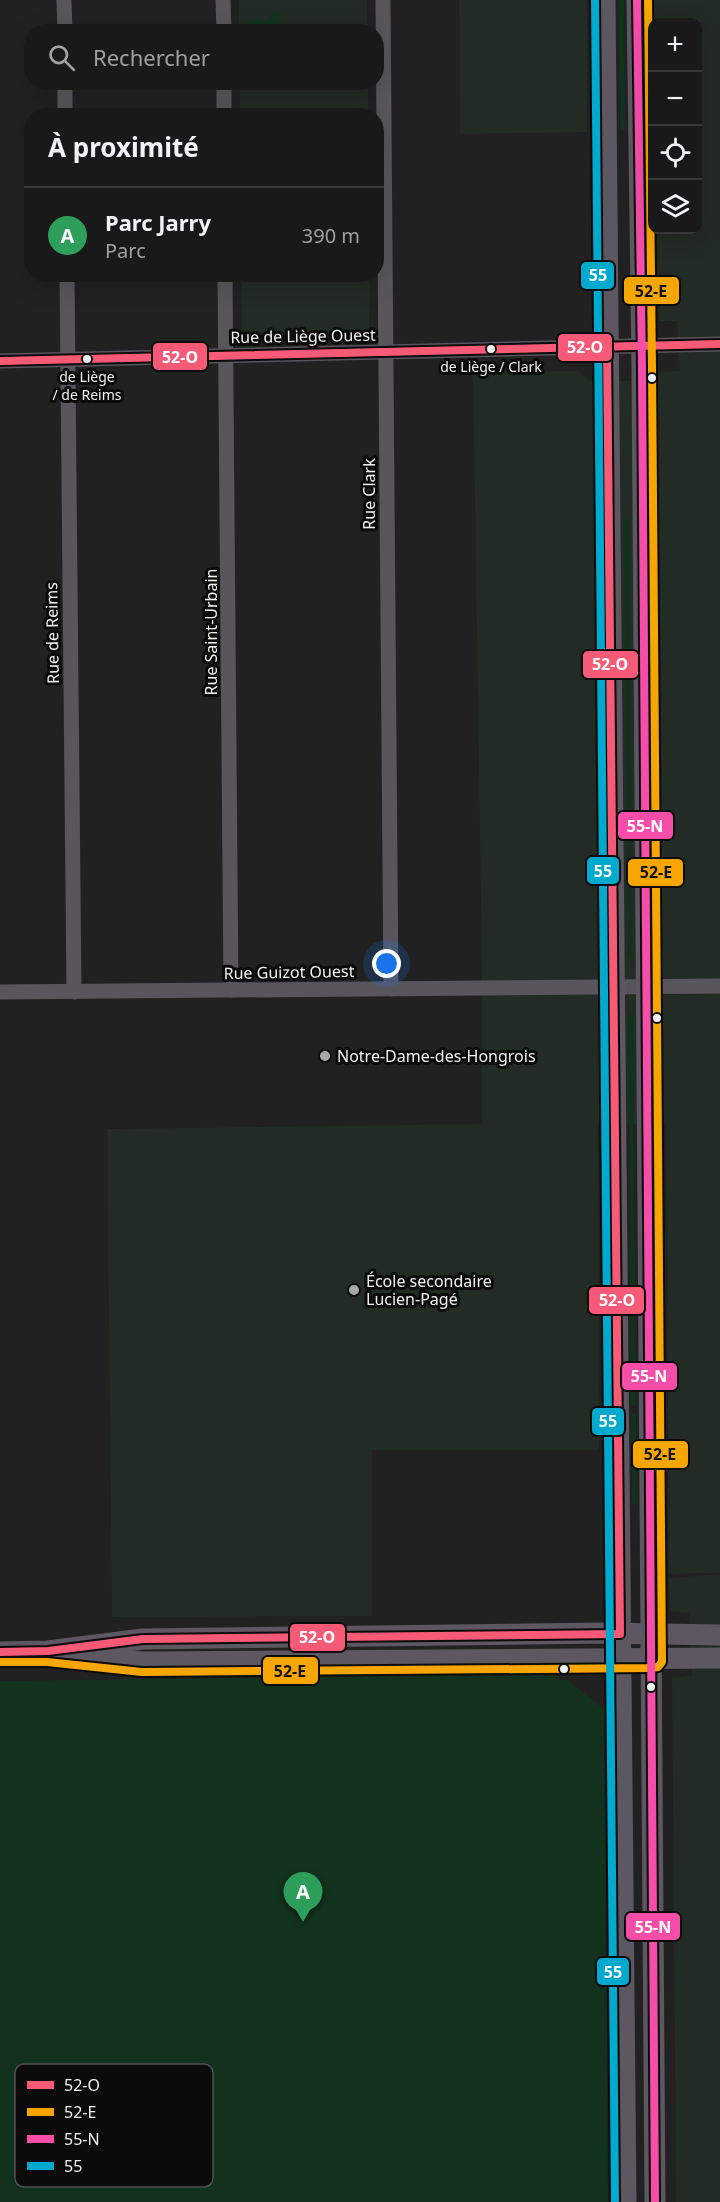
<!DOCTYPE html>
<html lang="fr">
<head>
<meta charset="utf-8">
<style>
  :root { --surface:#181918; --page:#212221; --text:#f1f3f6; --muted:#9fa0a2; --line:#363837; --accent:#0b8043 }
  body { margin:0; font-family:"Noto Sans",sans-serif; background:var(--page); color:var(--text) }
  .controls { position:absolute; right:18px; top:18px; display:grid; overflow:hidden; border-radius:12px; box-shadow:0 6px 24px #0002 }
  .controls button { width:54px; height:54px; display:grid; place-items:center; padding:0; border:0; border-bottom:2px solid var(--line); background:var(--surface); color:var(--text); font:30px sans-serif }
  .you { position:absolute; left:387px; top:964px; width:21px; height:21px; margin:-15px; border:4px solid #fff; border-radius:50%; background:#1a73e8; box-shadow:0 0 0 9px #1a73e833 }
  .badge { display:grid; place-items:center; width:39px; height:39px; border-radius:50%; background:var(--accent); color:#fff; font-size:20px; font-weight:700 }
  .pin { position:absolute; translate:-50% -50px; filter:drop-shadow(0 2px 3px #0008) }
  .pin::after { content:''; position:absolute; top:32px; width:21px; height:18px; background:inherit; clip-path:polygon(0 0,100% 0,50% 100%) }
  .list { margin:0; padding:0; list-style:none }
  h2 { display:flex; justify-content:space-between; align-items:center; height:78px; margin:0; padding:0 24px; font-size:26px }
  h2 small { font-size:20px; font-weight:400; color:var(--muted) }
  .list li { display:grid; grid-template-columns:39px 1fr auto; gap:18px; align-items:center; box-sizing:border-box; height:96px; padding:0 24px; border-top:2px solid var(--line) }
  .list b { display:block; font-size:22px; white-space:nowrap }
  .list p { margin:0; font-size:20px; white-space:nowrap; color:var(--muted) }
  .list em { font-size:20px; font-style:normal; color:var(--muted) }
  .icon { flex:none; width:33px; height:33px; fill:none; stroke:currentColor; stroke-width:2; stroke-linecap:round; stroke-linejoin:round }
  .map { position:relative; flex:none; width:720px; height:2202px; overflow:hidden }
  .search { position:absolute; background:var(--surface); box-shadow:0 6px 24px #0002; left:24px; top:24px; width:360px; height:66px; display:flex; align-items:center; gap:15px; box-sizing:border-box; padding:0 21px; border-radius:24px; color:var(--muted); font-size:22px }
  .panel { position:absolute; background:var(--surface); box-shadow:0 6px 24px #0002; left:24px; top:108px; width:360px; height:174px; border-radius:24px }
  .map>svg:first-child { display:block }
  .built { fill:#232b25 }
  .green { fill:#12321e }
  .lines { fill:none; stroke-linecap:round; stroke-linejoin:round }
  .minor { stroke:#58555d; stroke-width:15 }
  .secondary { stroke:#5c5761; stroke-width:21 }
  .bus-1-casing { stroke:#0a0b0a; stroke-width:12 }
  .bus-2-casing { stroke:#0a0b0a; stroke-width:12 }
  .bus-3-casing { stroke:#0a0b0a; stroke-width:12 }
  .bus-4-casing { stroke:#0a0b0a; stroke-width:12 }
  .bus-1 { stroke:#f75a77; stroke-width:8 }
  .bus-2 { stroke:#f7a600; stroke-width:8 }
  .bus-3 { stroke:#f54da8; stroke-width:8 }
  .bus-4 { stroke:#00a9ce; stroke-width:8 }
  .bus-dot { fill:#f0f2f0; stroke:#0a0b0a; stroke-width:2 }
  .poi-dot { fill:#a7a9a7; stroke:#0a0b0a; stroke-width:2 }
  .labels { text-anchor:middle; dominant-baseline:central; stroke-width:6; stroke-linejoin:round; paint-order:stroke }
  .bus-label { font-size:14px; fill:#f0f2f0; stroke:#0a0b0a }
  .street-label { font-size:16px; fill:#f0f2f0; stroke:#0a0b0a }
  .poi-label { font-size:16px; fill:#f0f2f0; stroke:#0a0b0a; text-anchor:start }
  .key { fill:#0a0b0a; stroke:#4f504f; stroke-width:1.5 }
  .key-label { font-size:16px; fill:#f0f2f0 }
  .line-badge { stroke:#0a0b0a; stroke-width:2 }
  .badge-label { font-size:16px; text-anchor:middle; font-weight:bold; fill:#fff }
  .pale-badge-label { font-size:16px; text-anchor:middle; font-weight:bold; fill:#111 }
</style>
</head>
<body>
<div class="map">
<svg width="720" height="2202" viewBox="0 0 720 2202">
  <rect width="100%" height="100%" fill="#202120"/>
  <!-- built -->
  <g class="built">
    <rect x="239" y="0" width="128" height="31"/>
    <path d="M459 0H587V132L460 134Z"/>
    <path d="M653 0H720V1573L669 1574 666 1124H598L599 1450H372V1616L112 1617 107 1129 482 1124V970L473 372 580 371 588 381H657L658 372 680 371 677 321H659L657 230H698V22H653Z"/>
    <rect x="240" y="83" width="128" height="32"/>
    <path d="M242 275H370L369 331 364 334 246 336 242 330Z"/>
    <path d="M720 1574V2202H676L672 1678 692 1675 689 1613 670 1611 669 1578Z"/>
  </g>
  <!-- green -->
  <g class="green">
    <path d="M619 0H624L625 130H620Z"/>
    <path d="M275 11 280 16 281 31H249V20H267Z"/>
    <path d="M624 519H629L632 959H628Z"/>
    <path d="M628 1015H633L636 1406H631Z"/>
    <path d="M631 1414H636L637 1504H632Z"/>
    <path d="M556 1675 557 1680H567L604 1709 608 2202H0V1681L365 1676Z"/>
  </g>
  <g class="lines">
    <!-- minor -->
    <g class="minor">
      <path d="M64 0 65 32"/>
      <path d="M223 0 224 32"/>
      <path d="M383 0 391 989"/>
      <path d="M65 82V116"/>
      <path d="M224 82V116"/>
      <path d="M67 274 74 992"/>
      <path d="M225 274 231 990"/>
      <path d="M0 361 720 344"/>
      <path d="M0 992 720 986"/>
    </g>
    <!-- secondary -->
    <g class="secondary">
      <path d="M605 0 626 2202"/>
      <path d="M637 0 642 369 655 2202"/>
      <path d="M0 1652 48 1651 143 1639 604 1633 720 1635"/>
      <path d="M82 1655 142 1662 720 1658"/>
    </g>
    <!-- bus-1 casing -->
    <g class="bus-1-casing">
      <g id="bus-1">
        <path d="M0 361 720 344"/>
        <path d="M0 1652 48 1651 143 1639 620 1634 607 346"/>
      </g>
    </g>
    <!-- bus-2 casing -->
    <g class="bus-2-casing">
      <path id="bus-2" d="M0 1662H47L142 1672 652 1668 658 1667 662 1662 652 369 648 0"/>
    </g>
    <!-- bus-3 casing -->
    <g class="bus-3-casing">
      <path id="bus-3" d="M637 0 642 369 655 2202"/>
    </g>
    <!-- bus-4 casing -->
    <g class="bus-4-casing">
      <path id="bus-4" d="M595 0 615 2202"/>
    </g>
    <!-- bus-1 -->
    <use href="#bus-1" class="bus-1"/>
    <!-- bus-2 -->
    <use href="#bus-2" class="bus-2"/>
    <!-- bus-3 -->
    <use href="#bus-3" class="bus-3"/>
    <!-- bus-4 -->
    <use href="#bus-4" class="bus-4"/>
  </g>
  <!-- markers -->
  <g class="bus-dot">
    <circle cx="491" cy="349" r="5"/>
    <circle cx="87" cy="359" r="5"/>
    <circle cx="652" cy="378" r="5"/>
    <circle cx="657" cy="1018" r="5"/>
    <circle cx="564" cy="1669" r="5"/>
    <circle cx="651" cy="1687" r="5"/>
  </g>
  <g class="poi-dot">
    <circle cx="325" cy="1056" r="6"/>
    <circle cx="354" cy="1290" r="6"/>
  </g>
  <g class="labels">
    <!-- bus labels -->
    <g class="bus-label">
      <text x="491" y="366">de Liège / Clark</text>
      <text x="87" y="376">de Liège<tspan x="87" dy="18">/ de Reims</tspan></text>
    </g>
    <!-- street labels -->
    <g class="street-label">
      <text transform="translate(303 336) rotate(-1)">Rue de Liège Ouest</text>
      <text transform="translate(369 494) rotate(-90)">Rue Clark</text>
      <text transform="translate(211 632) rotate(-90)">Rue Saint-Urbain</text>
      <text transform="translate(52 633) rotate(-91)">Rue de Reims</text>
      <text transform="translate(289 972) rotate(-1)">Rue Guizot Ouest</text>
    </g>
    <!-- poi labels -->
    <g class="poi-label">
      <text x="337" y="1056">Notre-Dame-des-Hongrois</text>
      <text x="366" y="1281">École secondaire<tspan x="366" dy="18">Lucien-Pagé</tspan></text>
    </g>
  </g>
  <!-- legend -->
  <rect x="15" y="2064" width="198" height="123" rx="9" class="key"/>
  <rect x="27" y="2081" width="27" height="8" fill="#f75a77"/>
  <rect x="27" y="2108" width="27" height="8" fill="#f7a600"/>
  <rect x="27" y="2135" width="27" height="8" fill="#f54da8"/>
  <rect x="27" y="2162" width="27" height="8" fill="#00a9ce"/>
  <g class="key-label">
    <text x="64" y="2091">52-O</text>
    <text x="64" y="2118">52-E</text>
    <text x="64" y="2145">55-N</text>
    <text x="64" y="2172">55</text>
  </g>
  <g class="line-badge">
    <rect x="580" y="261" width="35" height="29" rx="6" fill="#00a9ce"/>
    <rect x="623" y="276" width="57" height="29" rx="6" fill="#f7a600"/>
    <rect x="557" y="333" width="56" height="29" rx="6" fill="#f75a77"/>
    <rect x="152" y="342" width="56" height="29" rx="6" fill="#f75a77"/>
    <rect x="582" y="650" width="57" height="29" rx="6" fill="#f75a77"/>
    <rect x="617" y="811" width="57" height="29" rx="6" fill="#f54da8"/>
    <rect x="586" y="856" width="34" height="29" rx="6" fill="#00a9ce"/>
    <rect x="627" y="858" width="57" height="29" rx="6" fill="#f7a600"/>
    <rect x="588" y="1286" width="57" height="29" rx="6" fill="#f75a77"/>
    <rect x="621" y="1362" width="57" height="29" rx="6" fill="#f54da8"/>
    <rect x="591" y="1407" width="34" height="29" rx="6" fill="#00a9ce"/>
    <rect x="632" y="1440" width="57" height="29" rx="6" fill="#f7a600"/>
    <rect x="289" y="1623" width="57" height="29" rx="6" fill="#f75a77"/>
    <rect x="262" y="1656" width="57" height="29" rx="6" fill="#f7a600"/>
    <rect x="625" y="1912" width="56" height="29" rx="6" fill="#f54da8"/>
    <rect x="596" y="1957" width="34" height="29" rx="6" fill="#00a9ce"/>
  </g>
  <g class="badge-label">
    <text x="598" y="281">55</text>
    <text x="585" y="353">52-O</text>
    <text x="180" y="363">52-O</text>
    <text x="610" y="670">52-O</text>
    <text x="645" y="832">55-N</text>
    <text x="603" y="877">55</text>
    <text x="617" y="1306">52-O</text>
    <text x="649" y="1382">55-N</text>
    <text x="608" y="1427">55</text>
    <text x="317" y="1643">52-O</text>
    <text x="653" y="1933">55-N</text>
    <text x="613" y="1978">55</text>
  </g>
  <g class="pale-badge-label">
    <text x="651" y="297">52-E</text>
    <text x="656" y="878">52-E</text>
    <text x="660" y="1460">52-E</text>
    <text x="290" y="1677">52-E</text>
  </g>
</svg>
<div class="controls">
<button>+</button>
<button>−</button>
<button><svg class="icon" aria-label="locate" viewBox="0 0 24 24"><circle cx="12" cy="12" r="6"/><path d="M12 2v4M12 18v4M2 12h4M18 12h4"/></svg></button>
<button><svg class="icon" aria-label="layers" viewBox="0 0 24 24"><path d="M12 4l9 5-9 5-9-5zM3 14l9 5 9-5"/></svg></button>
</div>
<div class="you"></div>
<div class="pin badge" style="left:303px;top:1922px;background:#2e9e5b">A</div>
<div class="search"><svg class="icon" aria-label="search" viewBox="0 0 24 24"><circle cx="10" cy="10" r="6"/><path d="M15 15l6 6"/></svg>Rechercher</div>
<section class="panel">
<h2>À proximité<small></small></h2>
<ul class="list">
<li><span class="badge" style="background:#2e9e5b">A</span><div><b>Parc Jarry</b><p>Parc</p></div><em>390 m</em></li>
</ul>
</section>
</div>
</body>
</html>
